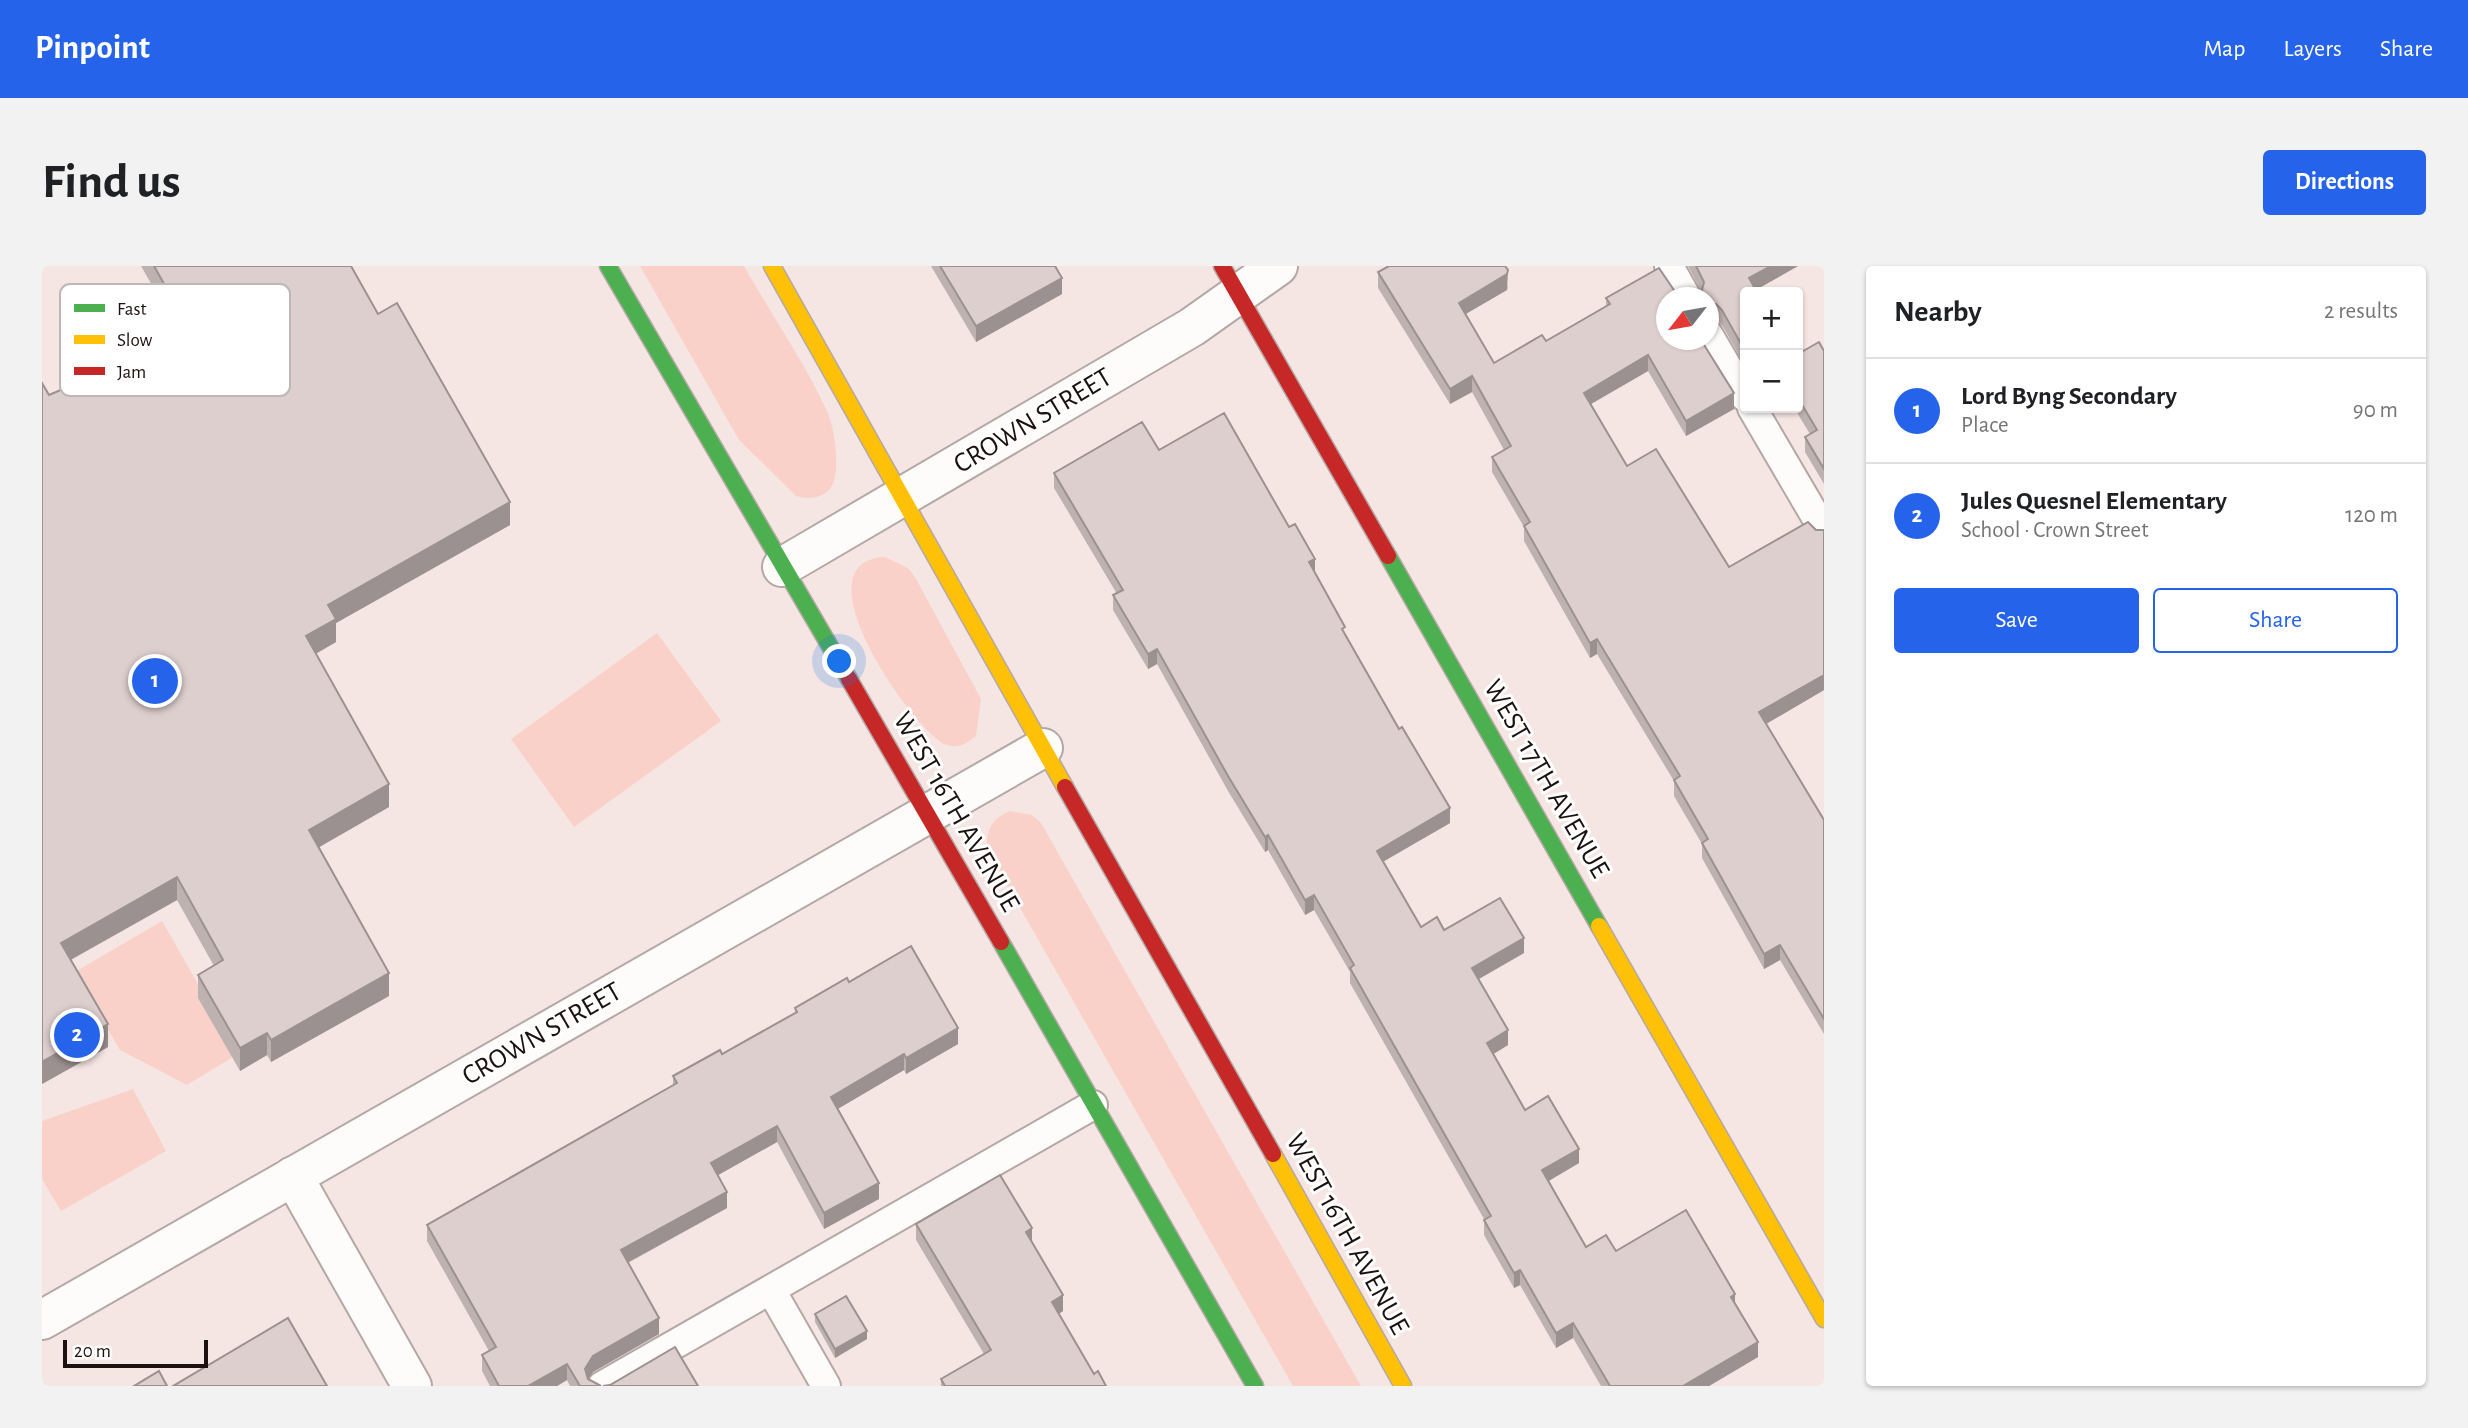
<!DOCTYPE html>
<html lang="en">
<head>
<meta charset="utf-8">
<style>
  :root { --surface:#fff; --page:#f2f2f2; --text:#202124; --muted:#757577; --line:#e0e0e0; --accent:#2563eb }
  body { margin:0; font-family:"Alegreya Sans",sans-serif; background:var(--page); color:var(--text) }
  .controls { position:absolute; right:21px; top:21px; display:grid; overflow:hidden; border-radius:7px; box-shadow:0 2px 5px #0004 }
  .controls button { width:63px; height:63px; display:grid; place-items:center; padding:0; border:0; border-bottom:2px solid var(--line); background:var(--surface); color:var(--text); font:35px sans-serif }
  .compass { position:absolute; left:1614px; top:21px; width:63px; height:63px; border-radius:50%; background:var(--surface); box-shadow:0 2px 5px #0004; rotate:239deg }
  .scale { position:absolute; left:21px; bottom:18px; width:145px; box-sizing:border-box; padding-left:7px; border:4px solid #1b110f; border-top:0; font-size:19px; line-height:24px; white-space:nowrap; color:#1b110f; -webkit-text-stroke:5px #fff; paint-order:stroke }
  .you { position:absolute; left:798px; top:396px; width:24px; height:24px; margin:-18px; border:5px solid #fff; border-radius:50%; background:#1a73e8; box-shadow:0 0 0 10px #1a73e833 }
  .badge { display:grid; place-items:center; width:46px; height:46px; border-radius:50%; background:var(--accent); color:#fff; font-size:23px; font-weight:700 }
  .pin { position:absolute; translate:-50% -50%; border:4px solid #fff; box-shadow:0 2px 7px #0006 }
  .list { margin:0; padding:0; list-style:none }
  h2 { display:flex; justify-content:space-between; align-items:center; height:91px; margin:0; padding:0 28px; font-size:30px }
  h2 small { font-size:23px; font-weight:400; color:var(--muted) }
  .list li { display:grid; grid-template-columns:46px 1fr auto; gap:21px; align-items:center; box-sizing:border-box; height:105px; padding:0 28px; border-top:2px solid var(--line) }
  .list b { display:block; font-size:26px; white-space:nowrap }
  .list p { margin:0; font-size:23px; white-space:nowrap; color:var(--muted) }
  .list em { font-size:23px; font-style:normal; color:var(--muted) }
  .actions { display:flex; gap:14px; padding:21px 28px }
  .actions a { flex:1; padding:16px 0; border:2px solid var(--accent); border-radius:7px; text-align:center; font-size:24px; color:var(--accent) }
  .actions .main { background:var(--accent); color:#fff }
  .map { position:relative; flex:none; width:1782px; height:1120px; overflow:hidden; border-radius:7px }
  header { display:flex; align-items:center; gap:42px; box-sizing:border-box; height:98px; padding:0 35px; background:var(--accent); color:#fff }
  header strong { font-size:33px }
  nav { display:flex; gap:38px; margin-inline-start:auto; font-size:24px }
  .intro { display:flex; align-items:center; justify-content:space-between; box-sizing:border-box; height:168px; padding:0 42px }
  h1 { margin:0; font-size:49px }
  .button { padding:18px 32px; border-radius:7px; background:var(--accent); color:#fff; font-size:24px; font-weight:700 }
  main { display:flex; gap:42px; padding:0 42px }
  aside { flex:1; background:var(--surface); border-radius:7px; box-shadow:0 2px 5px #0004 }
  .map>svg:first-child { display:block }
  .green { fill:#fad1c8 }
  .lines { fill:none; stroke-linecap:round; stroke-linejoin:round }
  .lane-casing { stroke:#b4a8a5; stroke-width:32 }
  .street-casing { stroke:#b4a8a5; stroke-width:42 }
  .fast-casing { stroke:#b4a8a5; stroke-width:19 }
  .slow-casing { stroke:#b4a8a5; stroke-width:19 }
  .jam-casing { stroke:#b4a8a5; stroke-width:19 }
  .lane { stroke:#fefbfb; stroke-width:28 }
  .street { stroke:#fefbfb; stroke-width:38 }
  .fast { stroke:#4caf50; stroke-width:16 }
  .slow { stroke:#ffc107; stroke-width:16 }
  .jam { stroke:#c62828; stroke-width:16 }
  .wall { fill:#beb2b0 }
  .shaded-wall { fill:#9b9190 }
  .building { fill:#ddcfcd; stroke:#9b9190; stroke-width:2 }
  .labels { text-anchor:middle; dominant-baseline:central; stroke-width:6; stroke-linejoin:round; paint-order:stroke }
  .street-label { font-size:28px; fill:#1b110f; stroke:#fff }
  .key { fill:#fff; stroke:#bbb8b7; stroke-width:2 }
  .key-label { font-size:19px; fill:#1b110f }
</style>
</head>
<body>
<header>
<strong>Pinpoint</strong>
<nav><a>Map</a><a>Layers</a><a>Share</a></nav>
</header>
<div class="intro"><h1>Find us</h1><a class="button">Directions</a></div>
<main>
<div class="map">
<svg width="1782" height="1120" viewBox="0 0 1782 1120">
  <rect width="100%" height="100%" fill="#f6e6e3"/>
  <!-- green -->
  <g class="green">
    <path d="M598 0H702C729 48 762 95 785 145 793 162 801 214 785 226 775 233 765 233 754 230L697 174Z"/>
    <path d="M843 291 866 302 873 311 939 433 934 470C925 477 917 483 905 479 875 470 751 295 843 291Z"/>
    <path d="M615 367 679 455 532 561 469 473Z"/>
    <path d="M968 545 990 549 999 557 1319 1120H1251L945 584C944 564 949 553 968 545Z"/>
    <path d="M120 655 196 788 145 819 78 784 33 706Z"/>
    <path d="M91 823 124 885 19 945 0 913V855Z"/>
  </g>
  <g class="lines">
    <!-- lane casing -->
    <g class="lane-casing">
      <g id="lane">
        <path d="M1627 0 1645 32"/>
        <path d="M1666 68 1703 131"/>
        <path d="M1710 142 1782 265"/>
        <path d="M729 1024 784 1120"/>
        <path d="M560 1120 1051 839"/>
      </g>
    </g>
    <!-- street casing -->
    <g class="street-casing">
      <g id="street">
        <path d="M740 301 1150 61 1236 0"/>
        <path d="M251 910 370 1120"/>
        <path d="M0 1054 1001 482"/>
      </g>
    </g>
    <!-- fast casing -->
    <g class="fast-casing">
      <g id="fast">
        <path d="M566 0 807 413"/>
        <path d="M1346 290 1557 660"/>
        <path d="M959 676 1213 1120"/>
      </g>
    </g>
    <!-- slow casing -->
    <g class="slow-casing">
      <g id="slow">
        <path d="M730 0 1023 521"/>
        <path d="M1557 660 1782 1053"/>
        <path d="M1231 888 1361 1120"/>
      </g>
    </g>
    <!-- jam casing -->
    <g class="jam-casing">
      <g id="jam">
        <path d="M1180 0 1346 290"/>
        <path d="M807 413 959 676"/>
        <path d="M1023 521 1231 888"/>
      </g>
    </g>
    <!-- lane -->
    <use href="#lane" class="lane"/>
    <!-- street -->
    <use href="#street" class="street"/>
    <!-- fast -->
    <use href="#fast" class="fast"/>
    <!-- slow -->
    <use href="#slow" class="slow"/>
    <!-- jam -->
    <use href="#jam" class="jam"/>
  </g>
  <!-- wall -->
  <g class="wall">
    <path d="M99 0H309L336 48 468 259 294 357V376L274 388 347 541 277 581 347 730 229 796 225 789 198 805 156 732V709L172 700 135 634 29 694 66 781 0 818V117L7 129 71 108 139 70Z"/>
    <path d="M889 0H1013L1020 28 934 76Z"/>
    <path d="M1646 0H1756L1714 24 1703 26V100L1680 59 1674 53H1667V32H1625L1692 143 1644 170 1606 105 1549 138 1585 200 1687 301 1774 264H1782V424L1724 458 1782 554V768L1738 694 1722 703 1660 592V578L1632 530V515L1555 388 1548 392 1482 275V261L1450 206V191L1462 184 1430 126 1408 138 1336 22V6L1466 20 1465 24 1423 48 1452 97 1504 75 1564 40V32L1636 30 1653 31 1659 25Z"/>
    <path d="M1782 85V218L1763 186V171L1768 168 1752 142H1756V88Z"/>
    <path d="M1117 184 1273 307 1303 368 1408 557 1341 596 1379 661 1402 664 1482 687 1436 713 1466 779 1451 788 1483 844 1537 897 1506 915 1544 981 1574 985 1693 1039 1716 1091 1667 1120H1559L1531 1072 1514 1082 1478 1019 1472 1022 1442 969V953L1308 717V706L1272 644 1263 649 1226 584 1223 586 1186 525 1115 398 1106 403 1071 344V329L1075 328 1012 222V207Z"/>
    <path d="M807 716 916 778 864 808 862 804 795 843 837 933 782 963 735 876 676 909 685 942 586 997 617 1068 551 1106 547 1113 559 1120H528L525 1114 515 1120H448L440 1105V1089L447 1085 385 975V959L631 820V810L680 788 753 748V742Z"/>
    <path d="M874 958 990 975 1021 1045 1017 1048 1052 1108 1064 1120H899V1113L942 1088 874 974Z"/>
    <path d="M773 1048 825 1073 793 1092 773 1056Z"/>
  </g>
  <!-- shaded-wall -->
  <g class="shaded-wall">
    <path d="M1729 0H1756L1710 26 1707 12Z"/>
    <path d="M1466 4 1465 24 1417 52V37Z"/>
    <path d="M1020 12V28L934 76V60Z"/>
    <path d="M1606 89V105L1542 142V127Z"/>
    <path d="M1430 110V126L1408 138V123Z"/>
    <path d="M1692 127V143L1644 170V155Z"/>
    <path d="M468 236V259L294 357V376L264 393V370L286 339Z"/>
    <path d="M1273 293V308L1267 296Z"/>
    <path d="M1555 373V388L1548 392V377Z"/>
    <path d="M1115 383V398L1106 403V388Z"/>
    <path d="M1782 409V424L1717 462V446Z"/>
    <path d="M347 518V541L267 587V564Z"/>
    <path d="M1408 542V557L1335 599V585Z"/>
    <path d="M1226 569V584L1223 586V571Z"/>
    <path d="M135 611V634L19 699V677Z"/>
    <path d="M1272 629V644L1263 649V634Z"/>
    <path d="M1482 672V687L1430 717V702Z"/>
    <path d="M1738 679V694L1722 703V688Z"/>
    <path d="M347 707V730L229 796V774Z"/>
    <path d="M66 758V781L0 818V796Z"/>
    <path d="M916 762V778L864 808V792Z"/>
    <path d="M1466 764V779L1445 792V777Z"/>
    <path d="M225 767V789L198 805V782Z"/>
    <path d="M862 788V804L789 847V831Z"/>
    <path d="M735 860V876L669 913V897Z"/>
    <path d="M1537 883V897L1500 919V904Z"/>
    <path d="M837 917V933L782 963V947Z"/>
    <path d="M685 926V942L579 1000V984Z"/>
    <path d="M990 962V979L984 966Z"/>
    <path d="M1478 1004V1019L1472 1022V1007Z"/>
    <path d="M1693 1028V1043L1689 1031Z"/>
    <path d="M1021 1029V1045L1010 1052V1036Z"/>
    <path d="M617 1052V1068L551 1106 543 1119V1103L551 1090Z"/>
    <path d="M1531 1057V1072L1514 1082V1067Z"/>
    <path d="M825 1065V1073L793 1092V1083Z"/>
    <path d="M1716 1076V1091L1667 1120H1641Z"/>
    <path d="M525 1098V1114L515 1120H486Z"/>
  </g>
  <!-- building -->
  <g class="building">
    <path d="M112 0H309L336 48 355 37 468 236 286 339 294 353 264 370 347 518 267 564 347 707 229 774 225 767 198 782 156 709 181 694 135 611 19 677 66 758 0 796V117L7 129 68 103 71 108 148 64Z"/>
    <path d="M898 0H1013L1020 12 934 60Z"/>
    <path d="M1347 0H1463L1466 4 1465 8 1417 37 1452 97 1500 69 1504 75 1568 38 1564 32 1617 2 1636 30 1653 31 1660 24 1662 16 1654 0H1729L1707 12 1715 26H1703V85L1680 44 1674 38H1667V32H1625V74H1659L1692 127 1644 155 1606 89 1542 127 1585 200 1614 183 1687 301 1766 256 1774 264H1782V409L1717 446 1782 554V753L1738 679 1722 688 1660 577 1666 573 1632 514 1638 510 1555 373 1548 377 1482 260 1488 256 1450 191 1469 180 1430 110 1408 123 1336 6Z"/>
    <path d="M1777 76 1782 85V203L1763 171 1775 164 1756 132V88Z"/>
    <path d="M1182 147 1247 261 1253 258 1273 293 1267 296 1303 361 1300 363 1357 463 1360 461 1408 542 1335 585 1379 661 1395 651 1402 664 1458 632 1482 672 1430 702 1466 764 1445 777 1483 844 1506 830 1537 883 1500 904 1544 981 1564 969 1574 985 1644 944 1693 1028 1689 1031 1716 1076 1641 1120H1568L1531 1057 1514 1067 1478 1004 1472 1007 1442 954 1449 950 1308 702 1312 699 1272 629 1263 634 1226 569 1223 571 1186 510 1115 383 1106 388 1071 329 1081 324 1012 207 1100 156 1117 184Z"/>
    <path d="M869 680 916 762 864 792 862 788 789 831 837 917 782 947 735 860 669 897 685 926 579 984 617 1052 551 1090 543 1103 546 1113 559 1120H538L525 1098 486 1120H457L440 1089 454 1081 385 959 635 817 631 810 678 784 680 788 755 746 753 742 805 712 807 716Z"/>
    <path d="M958 909 990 962 984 966 1021 1029 1010 1036 1052 1108 1056 1105 1064 1120H903L899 1113 949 1084 874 958Z"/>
    <path d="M804 1030 825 1065 793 1083 773 1048Z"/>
    <path d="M246 1052 285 1120H131Z"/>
    <path d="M633 1081 656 1120H561L568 1119Z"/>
    <path d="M117 1105 125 1120H92Z"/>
  </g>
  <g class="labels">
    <!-- street labels -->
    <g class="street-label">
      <text transform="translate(991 155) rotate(-31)">CROWN STREET</text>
      <text transform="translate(1504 513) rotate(60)">WEST 17TH AVENUE</text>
      <text transform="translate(914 546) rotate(60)">WEST 16TH AVENUE</text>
      <text transform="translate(500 768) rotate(-30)">CROWN STREET</text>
      <text transform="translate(1305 968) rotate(61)">WEST 16TH AVENUE</text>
    </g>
  </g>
  <!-- legend -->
  <rect x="18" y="18" width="230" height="112" rx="10" class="key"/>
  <rect x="32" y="38" width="31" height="8" fill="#4caf50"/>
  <rect x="32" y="69" width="31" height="9" fill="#ffc107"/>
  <rect x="32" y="101" width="31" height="8" fill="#c62828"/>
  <g class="key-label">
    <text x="75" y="49">Fast</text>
    <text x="75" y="80">Slow</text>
    <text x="75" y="112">Jam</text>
  </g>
</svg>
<div class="controls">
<button>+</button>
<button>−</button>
</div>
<svg class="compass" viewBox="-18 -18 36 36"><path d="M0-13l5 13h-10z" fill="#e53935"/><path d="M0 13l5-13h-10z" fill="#757577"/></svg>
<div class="scale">20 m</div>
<div class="you"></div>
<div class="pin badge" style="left:113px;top:415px">1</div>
<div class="pin badge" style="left:35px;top:769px">2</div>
</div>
<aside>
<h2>Nearby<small>2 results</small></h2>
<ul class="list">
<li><span class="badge">1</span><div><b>Lord Byng Secondary</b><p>Place</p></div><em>90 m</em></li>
<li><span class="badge">2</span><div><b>Jules Quesnel Elementary</b><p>School · Crown Street</p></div><em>120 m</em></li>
</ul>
<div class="actions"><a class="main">Save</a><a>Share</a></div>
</aside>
</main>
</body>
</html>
